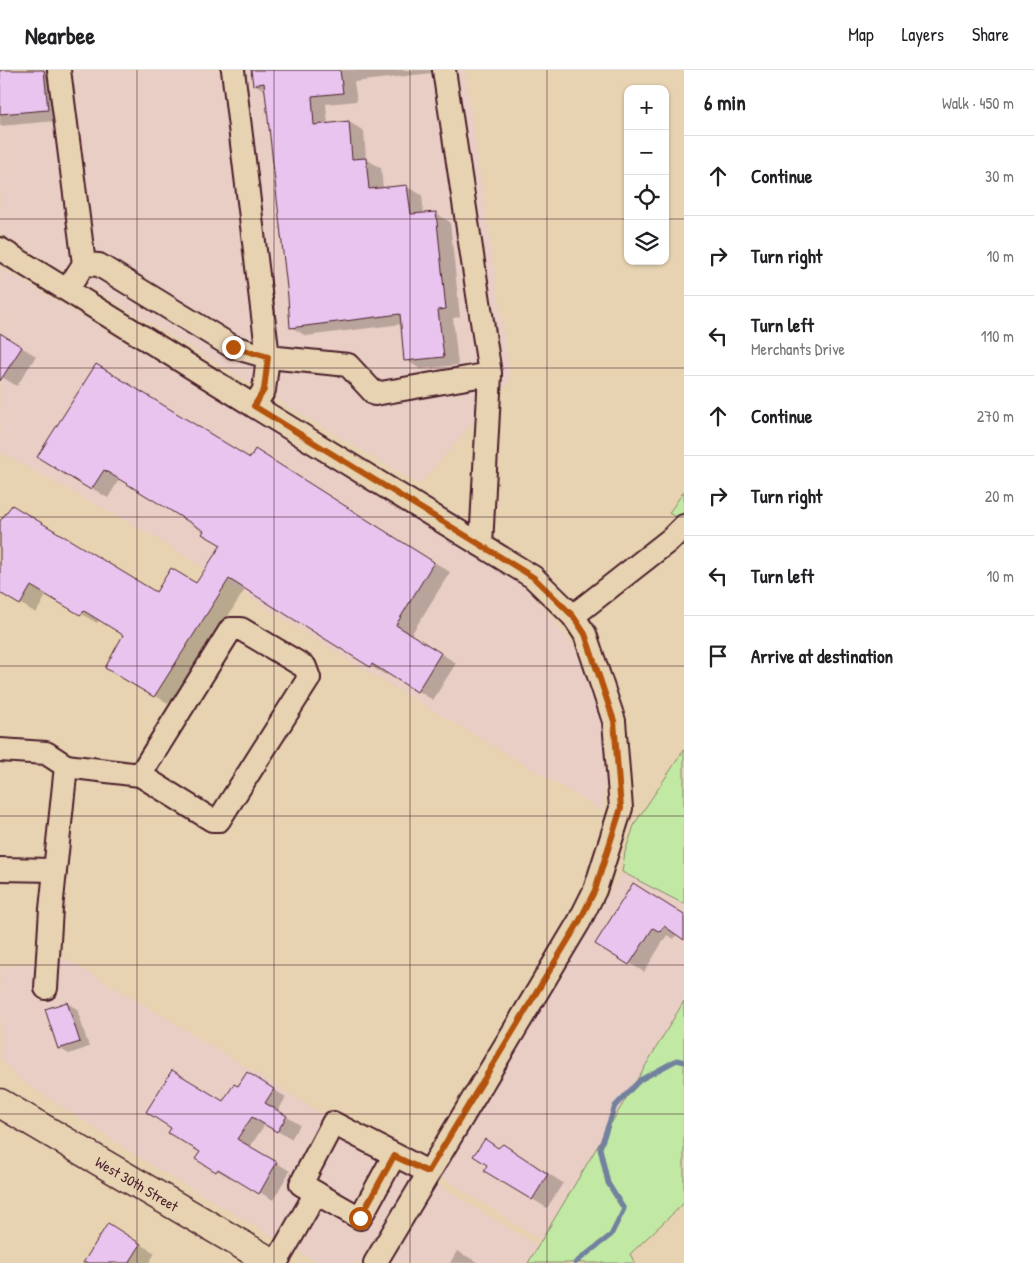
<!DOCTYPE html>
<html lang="en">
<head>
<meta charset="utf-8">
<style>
  :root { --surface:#fff; --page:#f6f6f6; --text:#202124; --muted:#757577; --line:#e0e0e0 }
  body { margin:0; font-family:"Patrick Hand",sans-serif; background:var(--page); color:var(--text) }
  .controls { position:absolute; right:15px; top:15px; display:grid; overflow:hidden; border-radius:10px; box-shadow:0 1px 4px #0004 }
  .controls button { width:45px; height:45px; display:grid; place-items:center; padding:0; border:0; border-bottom:1px solid var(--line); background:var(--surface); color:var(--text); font:25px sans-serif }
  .stop { position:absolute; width:15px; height:15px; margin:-11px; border:4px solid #b45309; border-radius:50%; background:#fff }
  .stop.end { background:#b45309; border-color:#fff; box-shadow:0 1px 5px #0008 }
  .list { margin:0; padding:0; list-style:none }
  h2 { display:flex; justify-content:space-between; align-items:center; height:65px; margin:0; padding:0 20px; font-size:21px }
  h2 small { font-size:16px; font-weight:400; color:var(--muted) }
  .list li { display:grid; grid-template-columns:32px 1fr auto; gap:15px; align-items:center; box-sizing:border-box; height:80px; padding:0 20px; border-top:1px solid var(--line) }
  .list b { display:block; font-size:19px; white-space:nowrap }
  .list p { margin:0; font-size:16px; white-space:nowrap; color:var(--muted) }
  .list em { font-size:16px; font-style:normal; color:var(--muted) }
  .icon { flex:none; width:28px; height:28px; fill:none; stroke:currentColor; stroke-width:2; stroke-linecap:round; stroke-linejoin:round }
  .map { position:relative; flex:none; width:684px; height:1193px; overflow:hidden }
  header { display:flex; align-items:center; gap:30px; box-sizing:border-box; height:70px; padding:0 25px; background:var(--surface); border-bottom:1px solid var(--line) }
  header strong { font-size:24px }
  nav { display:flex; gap:28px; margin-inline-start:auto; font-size:18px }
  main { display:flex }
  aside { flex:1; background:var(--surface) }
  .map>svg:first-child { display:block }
  .built { fill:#e8cec4 }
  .green { fill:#c1e9a4; stroke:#868468 }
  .shadow { fill:#0003 }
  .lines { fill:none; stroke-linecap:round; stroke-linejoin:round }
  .stream { stroke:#72819e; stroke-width:5 }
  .building { fill:#e9c4ef; stroke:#4a1f2b }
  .minor-casing { stroke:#4a1f2b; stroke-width:26 }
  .major-casing { stroke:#4a1f2b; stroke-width:31 }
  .minor { stroke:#e7d3b1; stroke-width:22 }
  .major { stroke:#e7d3b1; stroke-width:28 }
  .route { stroke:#b45309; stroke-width:6 }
  .grid { fill:none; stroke:#4a1f2b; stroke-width:1; stroke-opacity:0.55 }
  .labels { text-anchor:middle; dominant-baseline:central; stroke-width:5; stroke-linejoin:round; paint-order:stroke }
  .street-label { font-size:15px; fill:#4a1f2b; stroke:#e7d3b1 }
</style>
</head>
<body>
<header>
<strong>Nearbee</strong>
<nav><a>Map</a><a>Layers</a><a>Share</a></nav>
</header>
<main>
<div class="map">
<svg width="684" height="1193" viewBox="0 0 684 1193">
  <rect width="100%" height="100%" fill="#e7d3b1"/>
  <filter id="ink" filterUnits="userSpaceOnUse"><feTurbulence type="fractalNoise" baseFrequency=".02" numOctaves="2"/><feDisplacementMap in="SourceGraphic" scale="10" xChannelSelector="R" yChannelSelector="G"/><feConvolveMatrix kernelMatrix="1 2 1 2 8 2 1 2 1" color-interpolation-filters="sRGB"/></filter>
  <g filter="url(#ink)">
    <!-- built -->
    <g class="built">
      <path d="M0 0H465L511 310 419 415 0 163Z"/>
      <path d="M0 197 521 510 577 580 610 666 603 741 353 593 156 468 0 382Z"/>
      <path d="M622 802 684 834V931L541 1170 438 1105Z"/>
      <path d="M64 888 143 934 538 1176 528 1193H318L154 1097 15 1006 0 988V897Z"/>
    </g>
    <!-- green -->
    <g class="green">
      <path d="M684 421V452L669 443Z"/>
      <path d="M684 680V834L622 802 625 782 635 753Z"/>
      <path d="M684 931V1132L682 1135 630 1184 635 1193H528Z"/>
    </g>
    <!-- shadow -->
    <g class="shadow">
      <path d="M0 0H62L67 50 0 56Z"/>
      <path d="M253 0H432V3L354 12 357 31 326 34 328 54 349 52 364 61 366 89 381 98 383 119 407 117 422 125 424 144 435 143 450 152 460 247 453 248 458 295 420 299 406 290 402 254 306 266 291 257 289 227 266 21 254 14Z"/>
      <path d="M0 264 36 286 17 316 0 306Z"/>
      <path d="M39 386 272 390 450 502 411 565 456 593 433 630 388 603 386 605 370 596 246 518 171 635 107 597 125 564 100 549 97 553 47 524 36 543 0 521V453L156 524 196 515 222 475 206 460 120 408 108 428Z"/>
      <path d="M684 846V869L677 864 674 869 667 865 644 902 597 873Z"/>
      <path d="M67 933 77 939 89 977 69 984 59 978Z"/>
      <path d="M247 1004 286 1027 278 1041 300 1055 291 1069 265 1054 250 1077 290 1101 273 1130 232 1106 230 1108 197 1088 224 1032 239 1018Z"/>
      <path d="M499 1079 518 1084 563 1113 547 1138 486 1101Z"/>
      <path d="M123 1163 155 1183 149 1193H85Z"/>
      <path d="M457 1181 472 1189 478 1193H450Z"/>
    </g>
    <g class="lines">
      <!-- stream -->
      <path class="stream" d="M575 1193 611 1165 624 1139 608 1113 600 1078 615 1036 640 1010 677 990 684 992"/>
    </g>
    <!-- building -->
    <g class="building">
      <path d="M0 0H44L48 40 0 44Z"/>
      <path d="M251 0H340L343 23 312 26 314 55 349 51 352 89 366 88 369 119 407 115 411 144 436 142 446 239 438 240 444 287 404 291 400 244 290 258 288 227 264 13 253 15Z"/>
      <path d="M0 263 22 277 0 311Z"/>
      <path d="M96 294 250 388 255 379 434 492 396 555 441 583 417 622 372 594 370 597 229 509 154 627 105 598 123 565 84 541 80 545 31 516 20 535 0 523V451L12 435 156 522 171 498 196 513 221 475 202 464 204 461 104 400 91 420 37 387Z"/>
      <path d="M633 813 684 845V870L664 856 660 862 653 858 629 895 595 874Z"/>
      <path d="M67 932 80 972 58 979 45 939Z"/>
      <path d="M172 1000 223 1031 234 1014 238 1016 247 1002 274 1019 265 1033 287 1046 277 1062 252 1047 237 1069 277 1092 259 1124 218 1099 216 1102 195 1089 200 1082 168 1063 171 1058 146 1042Z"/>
      <path d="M485 1069 498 1078 503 1074 548 1104 532 1130 484 1101 487 1095 473 1086Z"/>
      <path d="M108 1153 141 1174 129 1193H83Z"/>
    </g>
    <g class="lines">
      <!-- minor casing -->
      <g class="minor-casing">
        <g id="minor">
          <path d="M59 0 84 194"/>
          <path d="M233 0 268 287 348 295 375 324 490 304 444 0"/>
          <path d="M0 179 91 235 254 336 264 320 268 287 233 277 99 195 84 194 67 220"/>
          <path d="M254 336 533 507 573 546 585 564 614 651 621 738 595 820 579 852 375 1193"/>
          <path d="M481 475 490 304"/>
          <path d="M573 546 671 469 684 456"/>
          <path d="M0 680 46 683 66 696 51 839 46 918"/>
          <path d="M66 696 140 705 212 750H219L309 608 305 597 241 559H231L140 705"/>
          <path d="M0 799 55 800"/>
          <path d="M316 1123 301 1114 333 1053 428 1102"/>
          <path d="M276 1193 316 1123 360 1148 394 1086"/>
        </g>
      </g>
      <!-- major casing -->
      <g class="major-casing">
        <g id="major">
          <path id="s1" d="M0 1033 273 1193"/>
        </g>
      </g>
      <!-- minor -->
      <use href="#minor" class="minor"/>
      <!-- major -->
      <use href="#major" class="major"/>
    </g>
  </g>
  <g class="lines" filter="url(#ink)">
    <!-- route -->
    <path class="route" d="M233 277 268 287 264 320 254 336 533 507 573 546 585 564 614 651 621 738 595 820 579 852 428 1102 394 1086 360 1148"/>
  </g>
  <!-- grid -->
  <path class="grid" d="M137 0V1193M274 0V1193M410 0V1193M547 0V1193M0 149H628M665 149H684M0 298H684M0 447H684M0 596H684M0 746H684M0 895H684M0 1044H684"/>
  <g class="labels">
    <!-- street labels -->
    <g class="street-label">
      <text stroke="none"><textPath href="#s1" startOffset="159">West 30th Street</textPath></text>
    </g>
  </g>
</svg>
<div class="controls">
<button>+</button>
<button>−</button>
<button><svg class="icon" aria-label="locate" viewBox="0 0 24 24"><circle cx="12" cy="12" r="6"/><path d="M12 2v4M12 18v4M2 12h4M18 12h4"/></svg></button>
<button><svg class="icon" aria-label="layers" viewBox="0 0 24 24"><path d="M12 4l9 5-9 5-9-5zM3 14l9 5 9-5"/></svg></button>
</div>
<div class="stop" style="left:360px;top:1148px"></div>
<div class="stop end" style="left:233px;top:277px"></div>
</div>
<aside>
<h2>6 min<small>Walk · 450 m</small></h2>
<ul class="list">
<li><svg class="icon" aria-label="ahead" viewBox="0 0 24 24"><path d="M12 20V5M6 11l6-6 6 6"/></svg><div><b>Continue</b></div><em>30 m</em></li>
<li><svg class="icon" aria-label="right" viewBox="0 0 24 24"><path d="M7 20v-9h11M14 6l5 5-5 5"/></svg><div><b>Turn right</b></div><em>10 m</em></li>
<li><svg class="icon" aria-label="left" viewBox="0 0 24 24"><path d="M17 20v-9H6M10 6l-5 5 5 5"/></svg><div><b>Turn left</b><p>Merchants Drive</p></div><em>110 m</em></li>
<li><svg class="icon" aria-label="ahead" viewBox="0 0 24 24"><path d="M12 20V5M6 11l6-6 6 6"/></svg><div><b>Continue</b></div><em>270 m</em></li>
<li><svg class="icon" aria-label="right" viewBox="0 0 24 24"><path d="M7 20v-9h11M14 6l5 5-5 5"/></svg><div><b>Turn right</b></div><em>20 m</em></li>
<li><svg class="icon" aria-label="left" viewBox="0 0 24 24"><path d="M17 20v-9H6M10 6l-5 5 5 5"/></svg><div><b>Turn left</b></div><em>10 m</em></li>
<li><svg class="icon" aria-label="arrive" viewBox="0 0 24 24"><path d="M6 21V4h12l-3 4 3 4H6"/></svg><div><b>Arrive at destination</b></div></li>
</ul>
</aside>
</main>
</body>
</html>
